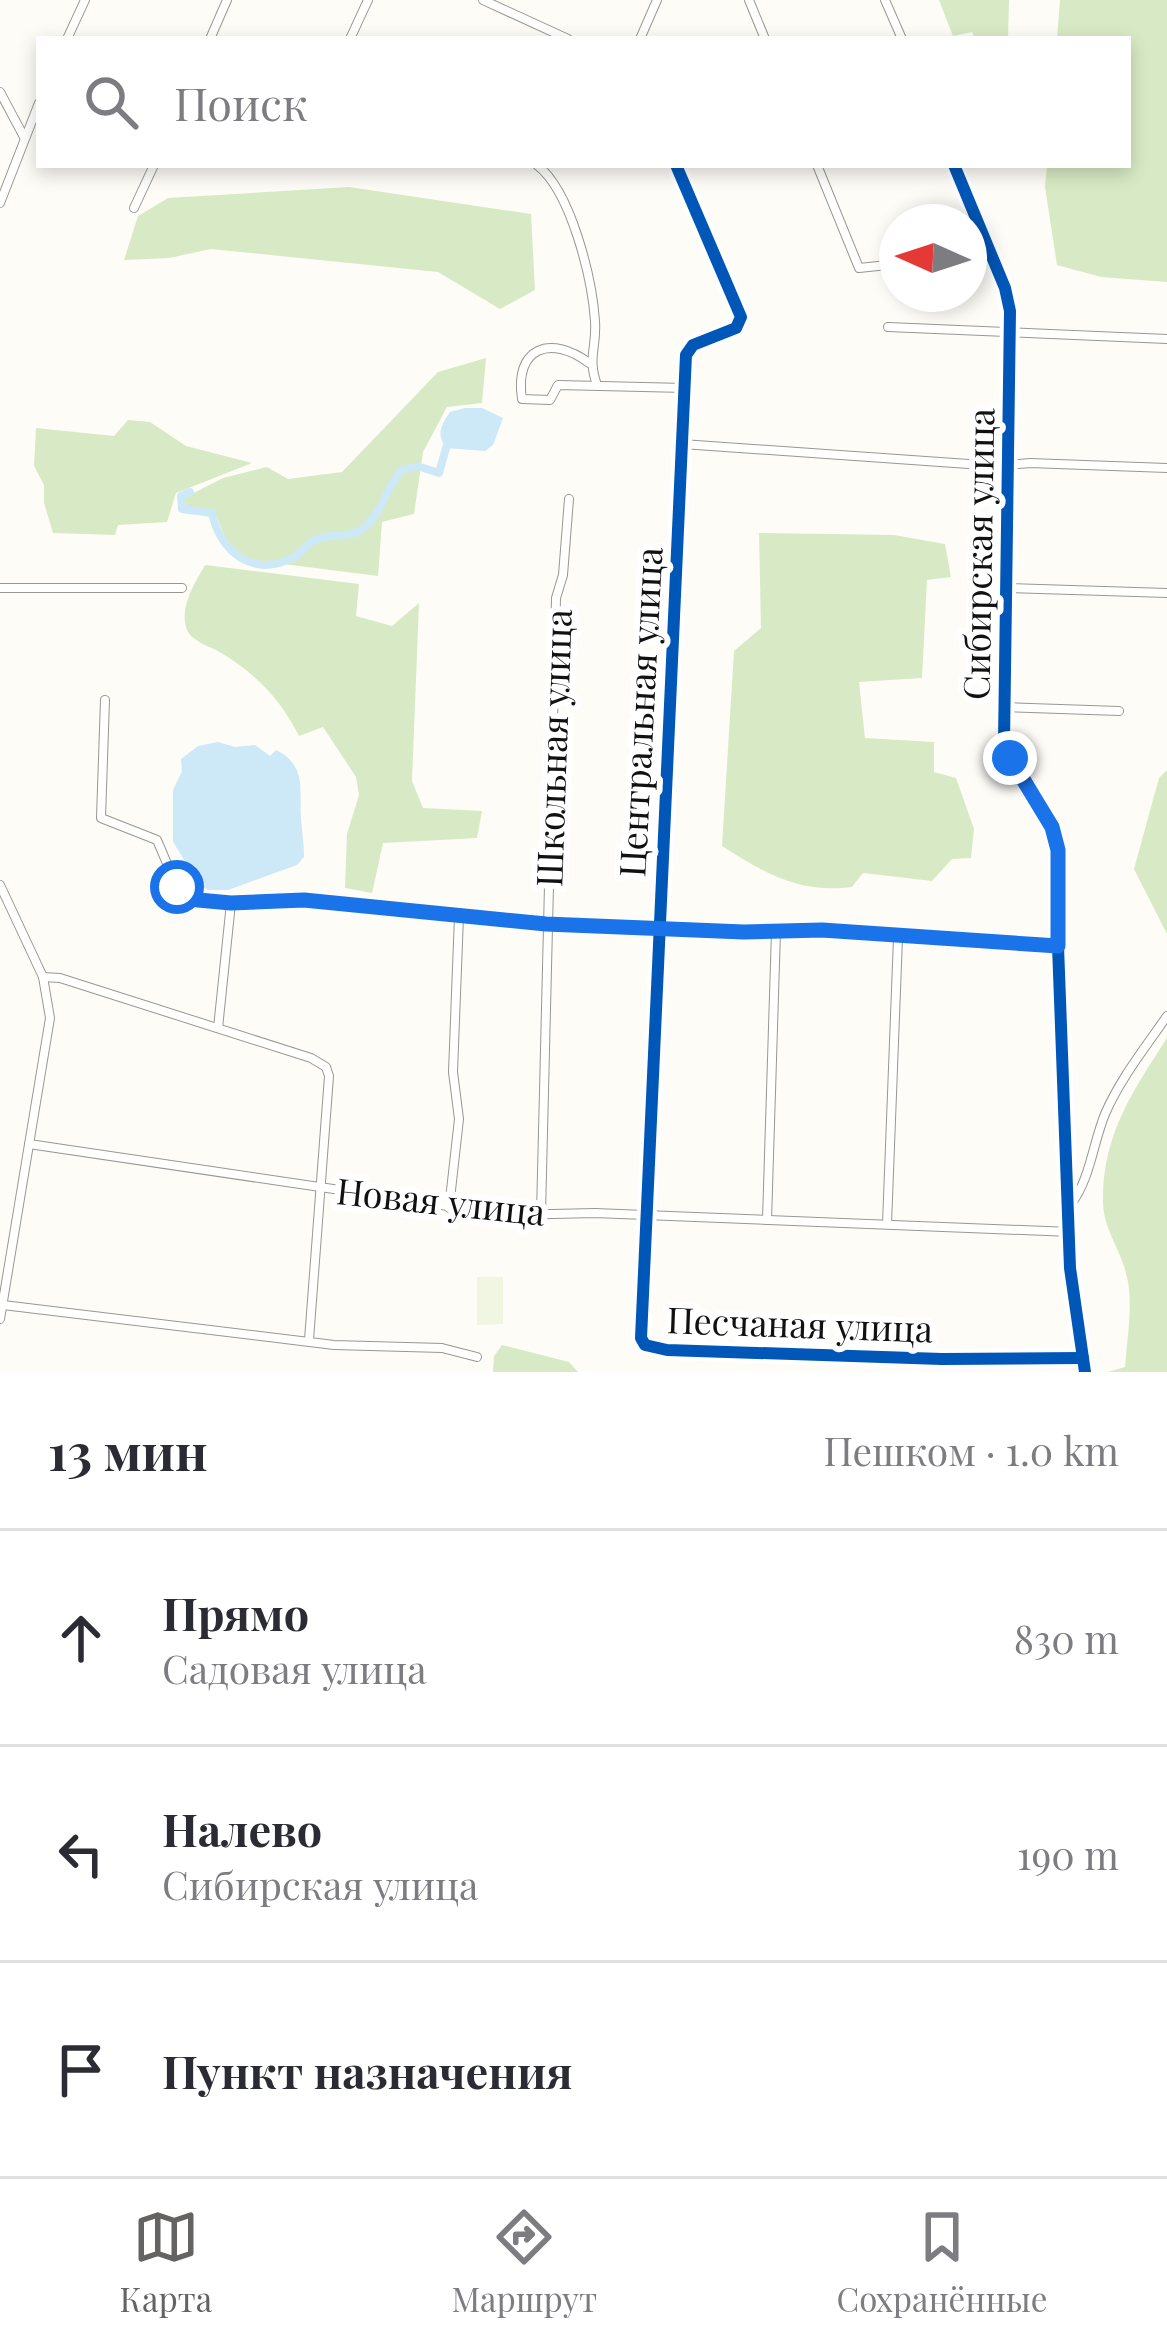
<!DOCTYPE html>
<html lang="ru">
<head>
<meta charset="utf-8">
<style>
  :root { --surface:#fff; --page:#f2f2f3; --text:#2b2b33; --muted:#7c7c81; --line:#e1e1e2; --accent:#646362 }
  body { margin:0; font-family:"Playfair Display",serif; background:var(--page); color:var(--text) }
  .compass { position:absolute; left:879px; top:204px; width:108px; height:108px; border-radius:50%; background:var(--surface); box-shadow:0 6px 18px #0003; rotate:273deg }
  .stop { position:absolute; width:36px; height:36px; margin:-27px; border:9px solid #1a73e8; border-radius:50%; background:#fff }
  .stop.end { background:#1a73e8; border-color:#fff; box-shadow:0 3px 12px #0008 }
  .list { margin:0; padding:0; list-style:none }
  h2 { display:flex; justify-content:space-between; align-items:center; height:156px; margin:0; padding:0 48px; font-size:51px }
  h2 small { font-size:39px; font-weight:400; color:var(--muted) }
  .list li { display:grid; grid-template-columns:78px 1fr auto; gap:36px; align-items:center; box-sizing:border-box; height:216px; padding:0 48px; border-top:3px solid var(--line) }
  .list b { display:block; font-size:45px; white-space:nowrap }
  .list p { margin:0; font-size:39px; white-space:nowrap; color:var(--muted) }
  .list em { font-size:39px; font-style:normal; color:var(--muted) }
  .icon { flex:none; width:66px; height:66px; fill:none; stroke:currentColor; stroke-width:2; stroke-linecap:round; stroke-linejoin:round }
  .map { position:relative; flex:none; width:1167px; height:1372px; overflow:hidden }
  .search { position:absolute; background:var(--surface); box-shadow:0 6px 18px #0003; left:36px; right:36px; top:36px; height:132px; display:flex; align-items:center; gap:30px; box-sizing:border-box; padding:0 42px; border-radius:0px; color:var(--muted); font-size:45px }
  .sheet { height:804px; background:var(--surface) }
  nav { display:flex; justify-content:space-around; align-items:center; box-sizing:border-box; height:168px; border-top:3px solid var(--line); background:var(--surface); font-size:33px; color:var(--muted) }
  nav a { display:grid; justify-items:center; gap:6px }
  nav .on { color:var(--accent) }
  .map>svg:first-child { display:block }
  .forest { fill:#d8eac5 }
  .pitch { fill:#f0f6e1 }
  .water { fill:#cde8f7 }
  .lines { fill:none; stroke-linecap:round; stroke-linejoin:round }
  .canal { stroke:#cde8f7; stroke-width:8 }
  .minor-casing { stroke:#979795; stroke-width:10 }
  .minor { stroke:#fffffe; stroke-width:8 }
  .cycleway-casing { stroke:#fff; stroke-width:20 }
  .cycleway { stroke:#0057b8; stroke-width:12 }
  .route { stroke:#1a73e8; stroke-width:15 }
  .labels { text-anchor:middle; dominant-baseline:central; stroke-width:12; stroke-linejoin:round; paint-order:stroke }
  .street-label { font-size:36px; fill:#111; stroke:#fff }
</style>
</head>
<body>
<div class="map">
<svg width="1167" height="1372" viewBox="0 0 1167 1372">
  <rect width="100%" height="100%" fill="#fdfcf7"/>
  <!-- forest -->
  <g class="forest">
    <path d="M939 0H1009L1008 39H975L972 32 953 36Z"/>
    <path d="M1060 0H1167V282L1101 277 1057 265 1045 187 1047 165H1128V39H1057Z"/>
    <path d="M349 187 531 214 535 290 500 309 438 272 211 249 169 258 124 260 138 216 168 198Z"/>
    <path d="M486 358 482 403 447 407 423 452 414 514 382 522 378 576 244 559 229 547 214 510 186 507 184 498 223 478 267 467 288 479 342 472 438 372Z"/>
    <path d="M128 420 150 422 186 446 252 463 176 493 167 522 118 525 115 535 53 533 44 503V485L34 466 36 428 114 436Z"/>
    <path d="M759 533 894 535 945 544 951 577 927 580 922 678 859 682 865 738 934 742V772L956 778 974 829 971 858 952 859 932 881 863 873 852 887C800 894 764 873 722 846L734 651 761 628Z"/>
    <path d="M205 565 359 584 356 616 392 626 419 603 412 781 423 808 482 811 477 838 383 843 372 893 345 888 347 834 359 795 356 777 323 727 299 736C281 700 257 675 223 654 211 646 190 642 186 627 180 605 195 583 205 565Z"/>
    <path d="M1167 770V934L1134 869 1159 778Z"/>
    <path d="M1167 1038V1372H1108L1125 1367C1127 1339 1134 1301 1126 1273 1120 1249 1103 1227 1103 1202 1102 1135 1133 1091 1167 1038Z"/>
    <path d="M502 1345 569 1362 578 1372H493L494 1356Z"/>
  </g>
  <!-- pitch -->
  <path class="pitch" d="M477 1277H503V1324L477 1325Z"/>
  <!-- water -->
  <g class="water">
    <path d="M465 408H482L503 418 493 445 485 451 446 448C436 434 441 425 450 412Z"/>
    <path d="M218 742 235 747 255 745 270 756 276 750C307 765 299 790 301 818 302 831 304 844 304 857L297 865 228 890H208L200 885 173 842V790L182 771 181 759 198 746Z"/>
  </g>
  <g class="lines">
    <!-- canal -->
    <path class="canal" d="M190 492 181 496 182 509 212 513C220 552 254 579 294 557 302 553 306 544 315 540 332 532 352 541 367 525 383 510 387 486 402 470L417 466 439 473 446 448"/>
    <!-- minor casing -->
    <g class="minor-casing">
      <g id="minor">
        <path d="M483 0 568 39"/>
        <path d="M749 0 765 39"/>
        <path d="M885 0 902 39"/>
        <path d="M67 39 85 0"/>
        <path d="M210 39 227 0"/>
        <path d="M350 39 368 0"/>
        <path d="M640 39 657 0"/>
        <path d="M0 92 24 137"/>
        <path d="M537 165C571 191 592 278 595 321 597 348 587 357 597 385"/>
        <path d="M676 165 741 317 736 328 693 345 686 355 641 1338 645 1345 667 1350 942 1359 1083 1358"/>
        <path d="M817 165 859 268 897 264"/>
        <path d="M954 165 1005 288 1010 311 1004 742 1052 828 1058 850V946L1070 1268 1085 1372"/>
        <path d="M0 203 39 103"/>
        <path d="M134 208 154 165"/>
        <path d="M969 259H993"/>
        <path d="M888 327 1167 339"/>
        <path d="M589 363C550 334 514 348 522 399L550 400 558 385 685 388"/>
        <path d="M682 444 997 466 1030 463 1167 468"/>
        <path d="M0 588H182"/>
        <path d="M1008 588 1167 593"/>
        <path d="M105 700 101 818 157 840 177 887 187 895 231 903"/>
        <path d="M1005 707 1119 711"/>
        <path d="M0 885 43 977 50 1018 0 1319"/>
        <path d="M43 977 60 978 311 1058 326 1067 329 1076 309 1340"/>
        <path d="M218 1028 231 903 304 900 546 924 744 932 822 930 1058 946"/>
        <path d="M29 1144 509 1215 595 1213 1071 1232"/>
        <path d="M1071 1204C1090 1180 1093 1143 1105 1114 1120 1079 1145 1048 1167 1016"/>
        <path d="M449 1208 459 1119 453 1072 459 916"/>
        <path d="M541 1214 556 598 563 575 569 499"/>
        <path d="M767 1220 776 931"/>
        <path d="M887 1224 898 938"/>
        <path d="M3 1305 334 1345 442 1348 477 1357"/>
      </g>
    </g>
    <!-- minor -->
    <use href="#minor" class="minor"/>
    <!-- cycleway casing -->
    <g class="cycleway-casing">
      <g id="cycleway">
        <path d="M676 165 741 317 736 328 693 345 686 355 641 1338 645 1345 667 1350 942 1359 1083 1358"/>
        <path d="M954 165 1005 288 1010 311 1004 742 1052 828 1058 850V946L1070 1268 1085 1372"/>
      </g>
    </g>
    <!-- cycleway -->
    <use href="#cycleway" class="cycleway"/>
  </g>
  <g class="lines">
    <!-- route -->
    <path class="route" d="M177 887 198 900 231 903 304 900 546 924 744 932 822 930 1058 946V850L1052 827 1010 758"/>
  </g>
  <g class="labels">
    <!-- street labels -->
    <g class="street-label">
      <text transform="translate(977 554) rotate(-89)">Сибирская улица</text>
      <text transform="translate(639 712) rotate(-87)">Центральная улица</text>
      <text transform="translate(552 748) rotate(-88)">Школьная улица</text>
      <text transform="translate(441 1200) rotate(6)">Новая улица</text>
      <text transform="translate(800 1323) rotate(2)">Песчаная улица</text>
    </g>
  </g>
</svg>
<svg class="compass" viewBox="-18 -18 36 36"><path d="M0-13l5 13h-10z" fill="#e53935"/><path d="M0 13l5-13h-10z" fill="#7c7c81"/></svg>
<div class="stop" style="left:177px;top:887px"></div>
<div class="stop end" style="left:1010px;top:758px"></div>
<div class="search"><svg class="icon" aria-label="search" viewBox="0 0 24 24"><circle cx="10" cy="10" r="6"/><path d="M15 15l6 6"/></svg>Поиск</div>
</div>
<section class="sheet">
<h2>13 мин<small>Пешком · 1.0 km</small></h2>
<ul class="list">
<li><svg class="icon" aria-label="ahead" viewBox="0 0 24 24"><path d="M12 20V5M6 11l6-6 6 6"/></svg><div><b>Прямо</b><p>Садовая улица</p></div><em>830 m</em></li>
<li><svg class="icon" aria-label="left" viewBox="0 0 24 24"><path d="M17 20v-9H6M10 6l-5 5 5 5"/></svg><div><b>Налево</b><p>Сибирская улица</p></div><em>190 m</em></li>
<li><svg class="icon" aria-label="arrive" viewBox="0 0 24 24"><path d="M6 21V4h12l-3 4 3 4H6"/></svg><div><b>Пункт назначения</b></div></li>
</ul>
</section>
<nav>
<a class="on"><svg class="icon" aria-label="map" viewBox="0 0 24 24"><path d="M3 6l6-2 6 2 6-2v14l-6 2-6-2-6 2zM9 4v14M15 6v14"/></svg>Карта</a>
<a><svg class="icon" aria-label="directions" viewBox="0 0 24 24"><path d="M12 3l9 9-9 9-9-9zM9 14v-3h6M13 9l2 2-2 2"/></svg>Маршрут</a>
<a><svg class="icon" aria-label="saved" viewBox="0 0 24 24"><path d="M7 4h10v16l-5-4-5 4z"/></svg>Сохранённые</a>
</nav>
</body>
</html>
